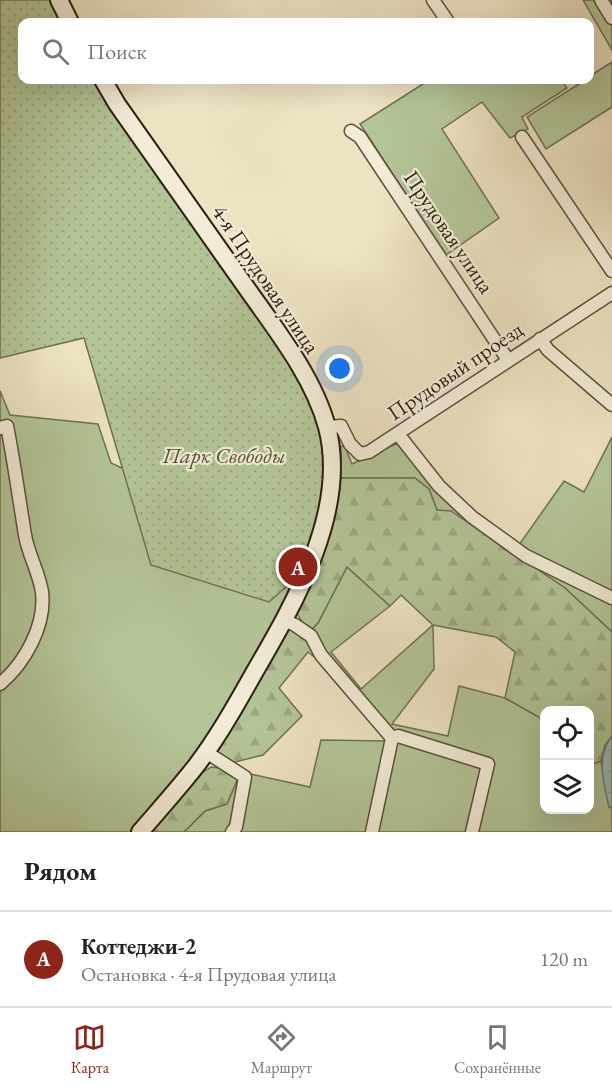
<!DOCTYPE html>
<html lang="ru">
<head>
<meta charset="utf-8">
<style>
  :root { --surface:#fff; --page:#f6f6f6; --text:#222; --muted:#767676; --line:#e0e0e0; --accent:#8f2418 }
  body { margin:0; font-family:"EB Garamond",serif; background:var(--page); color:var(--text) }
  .controls { position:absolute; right:18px; bottom:18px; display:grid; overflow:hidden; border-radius:12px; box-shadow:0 6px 24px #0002 }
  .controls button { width:54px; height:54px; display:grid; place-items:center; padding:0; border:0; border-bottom:2px solid var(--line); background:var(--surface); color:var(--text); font:30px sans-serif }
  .you { position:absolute; left:340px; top:369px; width:21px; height:21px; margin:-15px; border:4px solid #fff; border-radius:50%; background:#1a73e8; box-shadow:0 0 0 9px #1a73e833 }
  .badge { display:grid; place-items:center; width:39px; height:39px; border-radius:50%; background:var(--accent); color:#fff; font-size:20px; font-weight:700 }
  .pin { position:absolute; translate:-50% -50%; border:3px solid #fff; box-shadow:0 2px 6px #0006 }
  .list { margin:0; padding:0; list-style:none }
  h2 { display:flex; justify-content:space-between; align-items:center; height:78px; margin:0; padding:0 24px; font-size:26px }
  h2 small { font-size:20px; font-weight:400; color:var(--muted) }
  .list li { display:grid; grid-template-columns:39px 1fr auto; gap:18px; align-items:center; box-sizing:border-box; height:96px; padding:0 24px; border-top:2px solid var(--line) }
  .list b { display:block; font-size:22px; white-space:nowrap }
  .list p { margin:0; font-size:20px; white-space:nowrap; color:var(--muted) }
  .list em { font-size:20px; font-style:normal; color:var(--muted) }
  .icon { flex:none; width:33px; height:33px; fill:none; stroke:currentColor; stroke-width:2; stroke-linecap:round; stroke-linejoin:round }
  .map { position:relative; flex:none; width:612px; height:832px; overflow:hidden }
  .search { position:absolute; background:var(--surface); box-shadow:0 6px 24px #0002; left:18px; right:18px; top:18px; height:66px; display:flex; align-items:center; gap:15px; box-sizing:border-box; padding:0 21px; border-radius:12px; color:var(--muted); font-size:22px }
  .sheet { height:174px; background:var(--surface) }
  nav { display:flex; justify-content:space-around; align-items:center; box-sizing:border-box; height:84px; border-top:2px solid var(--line); background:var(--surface); font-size:16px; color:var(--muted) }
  nav a { display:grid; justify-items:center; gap:3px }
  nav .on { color:var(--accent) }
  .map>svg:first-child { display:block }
  .grass { fill:#b3c598; stroke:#6e7254; stroke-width:1.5 }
  .forest { fill:url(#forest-firs); stroke:#6e7254; stroke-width:1.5 }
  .park { fill:url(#park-dots); stroke:#6e7254; stroke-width:1.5 }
  .water { fill:url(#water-ripples); stroke:#6d7e74; stroke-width:1.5 }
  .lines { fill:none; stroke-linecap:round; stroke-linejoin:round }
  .street-casing { stroke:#5b4f3c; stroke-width:15 }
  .secondary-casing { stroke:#2a1e0f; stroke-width:20 }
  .street { stroke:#f3edd8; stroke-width:12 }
  .secondary { stroke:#f3edd8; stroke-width:16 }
  .labels { text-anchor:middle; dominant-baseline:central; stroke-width:4.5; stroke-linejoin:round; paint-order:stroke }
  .street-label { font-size:22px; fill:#2a1e0f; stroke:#f3edd8 }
  .park-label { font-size:22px; font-style:italic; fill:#535038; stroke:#f3edd8 }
</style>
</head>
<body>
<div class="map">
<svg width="612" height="832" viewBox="0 0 612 832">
  <defs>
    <pattern id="forest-firs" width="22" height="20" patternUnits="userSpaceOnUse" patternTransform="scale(1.5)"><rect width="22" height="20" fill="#b3c598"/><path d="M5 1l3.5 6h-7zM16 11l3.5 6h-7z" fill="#9aa982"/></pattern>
    <pattern id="park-dots" width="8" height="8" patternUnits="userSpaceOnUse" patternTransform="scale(1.5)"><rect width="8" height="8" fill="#b3c598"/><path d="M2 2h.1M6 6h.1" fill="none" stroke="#9aa982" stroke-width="1.8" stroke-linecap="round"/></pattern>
    <pattern id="water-ripples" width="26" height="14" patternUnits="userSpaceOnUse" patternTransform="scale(1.5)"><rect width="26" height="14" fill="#99beb7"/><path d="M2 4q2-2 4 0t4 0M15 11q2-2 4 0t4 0" fill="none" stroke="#84a39c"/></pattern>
  </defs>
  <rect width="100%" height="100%" fill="#ede3c3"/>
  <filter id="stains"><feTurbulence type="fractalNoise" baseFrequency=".00333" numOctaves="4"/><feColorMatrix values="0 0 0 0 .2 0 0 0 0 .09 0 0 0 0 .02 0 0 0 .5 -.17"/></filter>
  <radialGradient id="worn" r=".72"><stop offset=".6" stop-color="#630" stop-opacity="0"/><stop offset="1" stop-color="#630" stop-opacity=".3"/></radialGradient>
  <!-- grass -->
  <g class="grass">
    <path d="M583 0H612V50Z"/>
    <path d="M612 62V107L546 149 527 117 585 80H590V76Z"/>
    <path d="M429 80H561L567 88 522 117 528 129 510 138 482 102 442 129 499 218 446 255 360 124Z"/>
    <path d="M0 391 10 415 98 424 111 463 209 508 299 575 284 608 199 752 131 832H0Z"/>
    <path d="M612 437V632L565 588 451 512 437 510 429 489 415 478H341V446L345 447 352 464 396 444 409 446 442 484 476 514 519 545 564 481 584 492Z"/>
    <path d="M347 567 390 606 331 652 361 689 433 625 434 669 392 724 448 736 459 686 505 698 544 720V810H590V765L601 761 609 807 612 808V832H184L205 811 227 804 238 778 246 773 310 787 321 740 386 741V737L309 632 318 623Z"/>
  </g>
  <!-- forest -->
  <g class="forest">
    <path d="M341 478H415L429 489 437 510 451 511 565 588 612 632V736L605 745 601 761 590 765V710H544V720L505 698 515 652 496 637 433 625 401 595 390 606 347 567 318 623 309 632 297 614 330 535Z"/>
    <path d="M291 629 309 641 318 660 308 652 279 688 302 716 263 755 231 763 221 758 217 749 285 631Z"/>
    <path d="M211 767 219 768 238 778 227 804 205 811 184 832H151L202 773Z"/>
  </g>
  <!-- park -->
  <path class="park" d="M0 0H54L66 22H22V80H98L282 345 309 396 321 427 328 462 315 531 299 575 269 602 151 565 84 338 0 358Z"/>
  <!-- water -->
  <path class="water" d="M612 736V808L609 807C604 782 595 758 612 736Z"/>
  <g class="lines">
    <!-- street casing -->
    <g class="street-casing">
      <g id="street">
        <path d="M433 0 448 22"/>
        <path d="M601 0 612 18"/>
        <path d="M351 131 360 137 508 360"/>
        <path d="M522 137 612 271"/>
        <path d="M540 339 548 350 612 405"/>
        <path d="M327 427 341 426 350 444 360 454 369 452 612 293"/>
        <path d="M0 428 7 426C14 462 19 498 25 535 28 554 39 572 42 592 46 625 25 663 0 684"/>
        <path d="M398 434 439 486 472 517 526 556 612 598"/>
        <path d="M284 620 295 625 311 636 321 655 392 738"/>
        <path d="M392 738 398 736 488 764 472 832"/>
        <path d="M206 752 245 777 236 827 232 832"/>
        <path d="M372 832 392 738"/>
      </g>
    </g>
    <!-- secondary casing -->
    <g class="secondary-casing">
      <g id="secondary">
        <path d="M59 0 70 22"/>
        <path d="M103 80 117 104C161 166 205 228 248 290 277 331 314 378 327 427 349 510 294 604 254 673 236 705 218 737 196 766 178 789 159 810 140 832"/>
      </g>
    </g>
    <!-- street -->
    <use href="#street" class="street"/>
    <!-- secondary -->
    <use href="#secondary" class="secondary"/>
  </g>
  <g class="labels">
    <!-- street labels -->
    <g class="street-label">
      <text transform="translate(449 232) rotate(56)">Прудовая улица</text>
      <text transform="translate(266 279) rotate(56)">4-я Прудовая улица</text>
      <text transform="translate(455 371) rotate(-34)">Прудовый проезд</text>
    </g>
    <!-- park labels -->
    <g class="park-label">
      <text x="224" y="455">Парк Свободы</text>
    </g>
  </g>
  <rect width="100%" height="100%" filter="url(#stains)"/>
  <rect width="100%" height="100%" fill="url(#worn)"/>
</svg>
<div class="controls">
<button><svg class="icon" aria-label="locate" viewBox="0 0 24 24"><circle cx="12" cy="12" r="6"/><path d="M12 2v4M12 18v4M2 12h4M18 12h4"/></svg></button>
<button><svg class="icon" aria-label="layers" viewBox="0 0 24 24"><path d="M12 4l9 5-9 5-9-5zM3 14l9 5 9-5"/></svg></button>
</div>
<div class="you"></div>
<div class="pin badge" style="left:298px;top:567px">A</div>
<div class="search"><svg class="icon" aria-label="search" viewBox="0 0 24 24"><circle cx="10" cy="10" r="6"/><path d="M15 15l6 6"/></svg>Поиск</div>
</div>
<section class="sheet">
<h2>Рядом<small></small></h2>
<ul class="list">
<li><span class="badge">A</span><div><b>Коттеджи-2</b><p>Остановка · 4-я Прудовая улица</p></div><em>120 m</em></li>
</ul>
</section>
<nav>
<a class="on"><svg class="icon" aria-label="map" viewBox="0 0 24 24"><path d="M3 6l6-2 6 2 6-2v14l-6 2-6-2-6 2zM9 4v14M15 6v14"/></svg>Карта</a>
<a><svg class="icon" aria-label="directions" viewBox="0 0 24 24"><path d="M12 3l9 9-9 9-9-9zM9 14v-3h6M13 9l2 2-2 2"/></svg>Маршрут</a>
<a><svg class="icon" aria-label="saved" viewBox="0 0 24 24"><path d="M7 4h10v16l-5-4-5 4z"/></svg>Сохранённые</a>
</nav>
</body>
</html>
